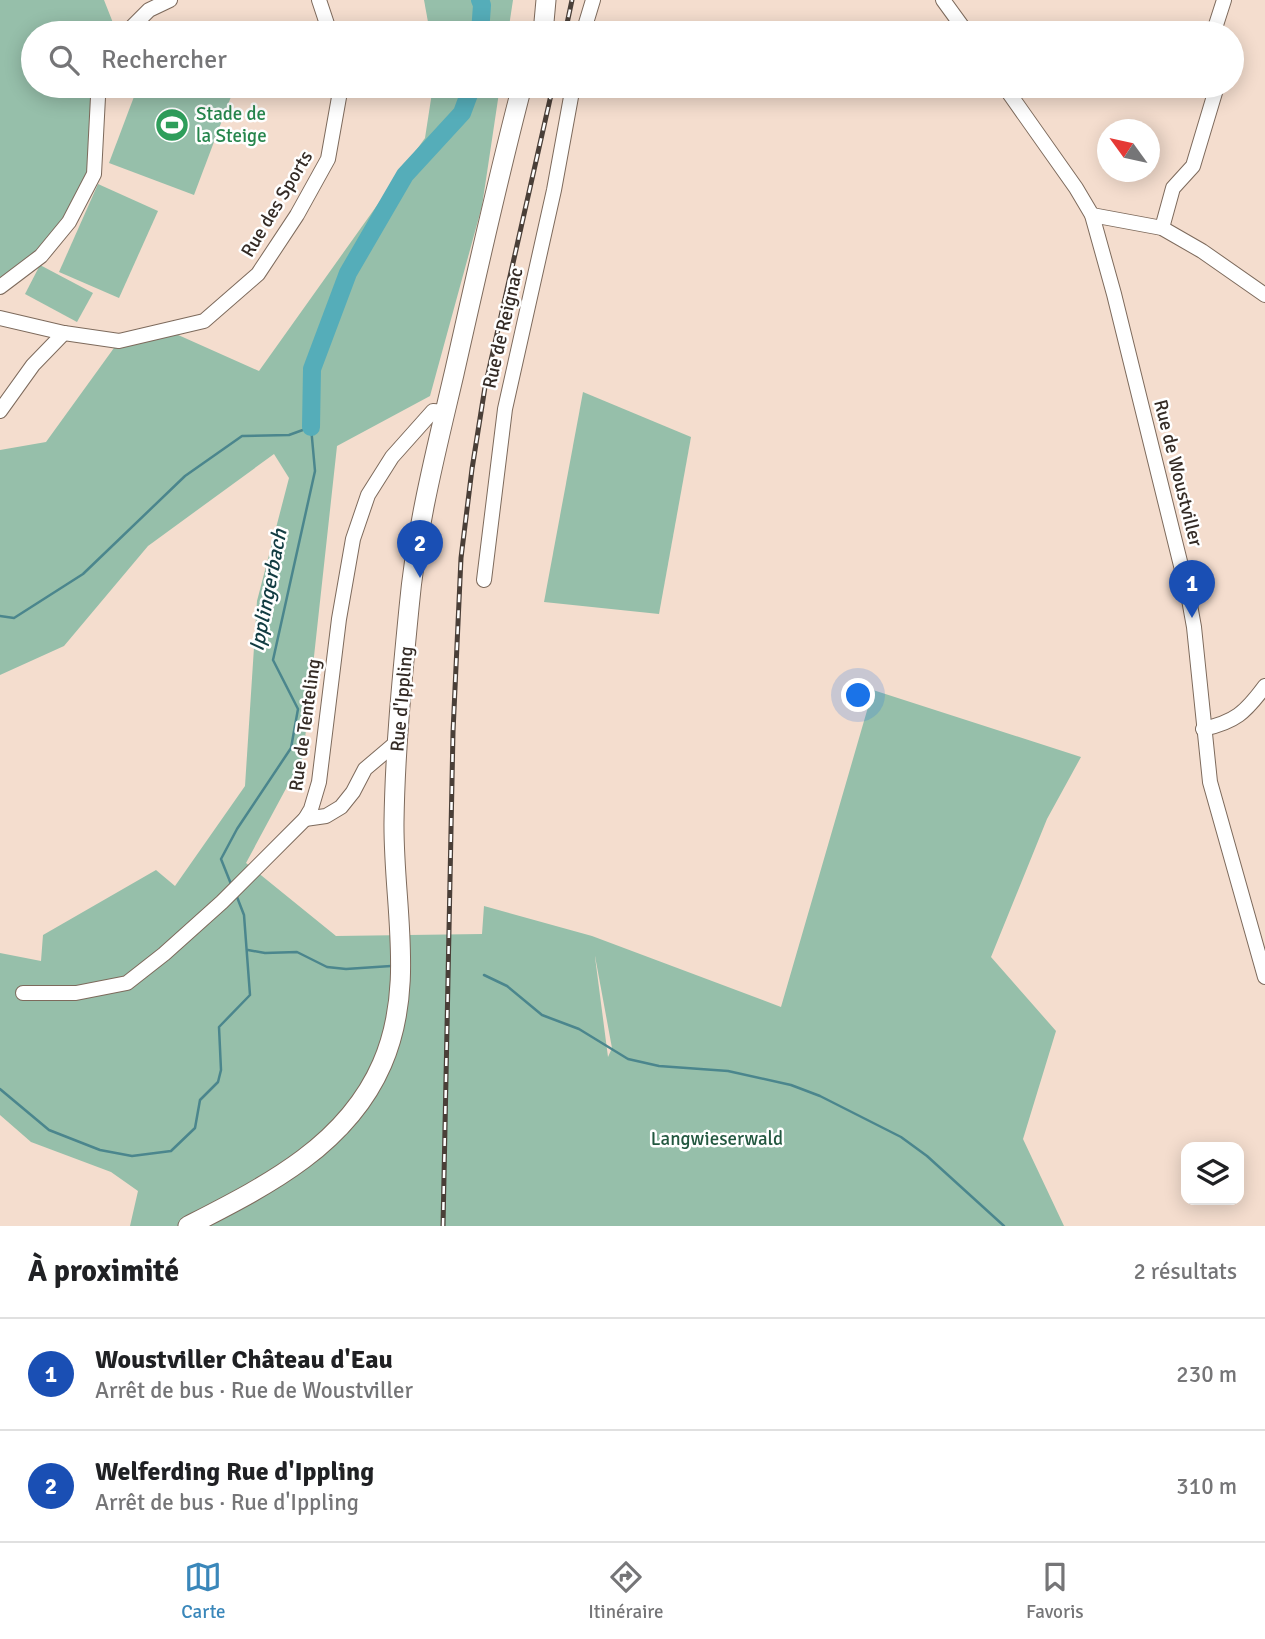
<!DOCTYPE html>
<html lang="fr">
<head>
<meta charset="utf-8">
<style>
  :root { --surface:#fff; --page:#f6f6f6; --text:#202124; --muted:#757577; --line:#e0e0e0; --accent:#3a87ba }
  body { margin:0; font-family:Signika,sans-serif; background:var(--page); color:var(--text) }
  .controls { position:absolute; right:21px; bottom:21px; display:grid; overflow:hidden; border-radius:14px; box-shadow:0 4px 18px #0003 }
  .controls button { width:63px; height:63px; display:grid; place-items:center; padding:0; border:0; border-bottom:2px solid var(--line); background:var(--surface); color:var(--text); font:35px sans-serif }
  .compass { position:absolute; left:1097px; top:119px; width:63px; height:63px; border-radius:50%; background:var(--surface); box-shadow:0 4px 18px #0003; rotate:303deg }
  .you { position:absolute; left:859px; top:696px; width:24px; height:24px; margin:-18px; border:5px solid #fff; border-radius:50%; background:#1a73e8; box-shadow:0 0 0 10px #1a73e833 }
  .badge { display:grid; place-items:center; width:46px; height:46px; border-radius:50%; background:var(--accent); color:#fff; font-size:23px; font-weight:700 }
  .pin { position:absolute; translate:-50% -58px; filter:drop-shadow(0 2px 4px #0008) }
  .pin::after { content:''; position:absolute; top:37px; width:24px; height:21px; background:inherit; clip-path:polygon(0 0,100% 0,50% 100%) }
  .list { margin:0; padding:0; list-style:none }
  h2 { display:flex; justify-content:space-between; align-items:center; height:91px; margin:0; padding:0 28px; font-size:30px }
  h2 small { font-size:23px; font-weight:400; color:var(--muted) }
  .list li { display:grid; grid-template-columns:46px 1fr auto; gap:21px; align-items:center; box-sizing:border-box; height:112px; padding:0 28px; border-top:2px solid var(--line) }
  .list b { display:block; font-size:26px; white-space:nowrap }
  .list p { margin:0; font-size:23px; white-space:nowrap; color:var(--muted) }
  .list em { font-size:23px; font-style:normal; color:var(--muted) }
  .icon { flex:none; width:38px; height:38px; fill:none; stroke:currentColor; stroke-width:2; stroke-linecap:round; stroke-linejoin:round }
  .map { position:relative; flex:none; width:1265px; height:1226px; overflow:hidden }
  .search { position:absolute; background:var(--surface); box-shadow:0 4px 18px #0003; left:21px; right:21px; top:21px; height:77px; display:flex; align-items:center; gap:18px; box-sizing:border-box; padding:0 24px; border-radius:38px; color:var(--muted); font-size:26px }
  .sheet { height:315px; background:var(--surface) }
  nav { display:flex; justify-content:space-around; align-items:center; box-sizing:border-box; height:98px; border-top:2px solid var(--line); background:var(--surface); font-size:19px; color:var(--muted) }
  nav a { display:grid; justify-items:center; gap:4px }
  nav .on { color:var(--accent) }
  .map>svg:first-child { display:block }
  .green { fill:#96bfaa; fill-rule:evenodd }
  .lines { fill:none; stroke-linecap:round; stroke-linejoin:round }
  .stream { stroke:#4b868d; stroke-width:2.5 }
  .river { stroke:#55adb9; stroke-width:18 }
  .minor-casing { stroke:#7d6a5c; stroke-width:16 }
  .major-casing { stroke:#7d6a5c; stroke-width:21 }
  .minor { stroke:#fff; stroke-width:14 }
  .major { stroke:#fff; stroke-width:19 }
  .rail-casing { stroke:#4a3f38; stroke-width:5 }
  .rail { stroke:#fff; stroke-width:2.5; stroke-dasharray:8; stroke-linecap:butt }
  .labels { text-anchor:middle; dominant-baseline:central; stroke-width:5; stroke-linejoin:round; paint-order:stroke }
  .leisure-label { font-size:19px; fill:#27864d; stroke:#fff; text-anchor:start }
  .street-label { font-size:19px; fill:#342b25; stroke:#fff }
  .park-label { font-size:19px; fill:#235840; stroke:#fff }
  .water-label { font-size:21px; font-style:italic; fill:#123c42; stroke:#fff }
</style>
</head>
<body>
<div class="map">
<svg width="1265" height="1226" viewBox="0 0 1265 1226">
  <rect width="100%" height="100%" fill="#f4ddce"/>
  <!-- green -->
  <g class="green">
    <path d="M0 0H104L117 33H33V86H102L94 174 69 222 0 287Z"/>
    <path d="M424 0H513L508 33H430Z"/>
    <path d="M138 86H235L194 195 109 163Z"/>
    <path d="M433 86H500L482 206 430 396 337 446 303 757 246 863 336 936 482 934 484 906 592 936 781 1007 873 690 1081 757 1047 819 991 957 1056 1031 1023 1139 1064 1226H130L138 1191 111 1172 31 1142 0 1115V953L41 961 43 935 156 870 175 886 245 786 257 601 289 478 274 454 148 546 64 646 0 675V450L46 442 119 341 167 330 259 371 425 138ZM595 956 612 1048 608 1057 595 957Z"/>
    <path d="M98 184 158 211 119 298 59 272Z"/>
    <path d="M40 265 93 293 77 322 25 294Z"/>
    <path d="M583 392 691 437 659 614 544 602Z"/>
  </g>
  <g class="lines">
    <!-- stream -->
    <g class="stream">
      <path d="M0 616 14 618 83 574 185 476 242 436 289 435 311 427 315 471 273 660 298 709 291 748 237 829 221 859 231 884"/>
      <path d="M248 950 265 953 297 952 327 967 346 969 391 966"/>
      <path d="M484 975 507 986 542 1015 579 1029 628 1059 659 1066 728 1071 791 1085 820 1096 901 1137 927 1156 1004 1226"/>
      <path d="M0 1089 49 1130 100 1150 132 1156 171 1151 195 1128 200 1100 218 1082 221 1070 219 1027 250 995 244 915 237 897"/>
    </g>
    <!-- river -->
    <g class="river">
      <path d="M480 0 482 5 480 33"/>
      <path d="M311 427 312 369 348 273 405 175 462 113 472 86"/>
    </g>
    <!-- minor casing -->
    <g class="minor-casing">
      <g id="minor">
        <path d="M319 0 330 33"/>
        <path d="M943 0 967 33"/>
        <path d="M126 33 149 10 170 0"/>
        <path d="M583 33 593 0"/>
        <path d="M1217 33 1215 28 1224 0"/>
        <path d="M1004 86 1076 188 1092 215 1114 294 1188 594 1194 627 1210 782 1265 977"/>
        <path d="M1092 215 1162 228 1202 251 1265 295"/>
        <path d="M1162 228 1173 188 1193 166 1217 86"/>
        <path d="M0 287 41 256 69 222 94 174 98 97 102 86"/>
        <path d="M0 318 64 333 119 341 204 321 258 274 297 215 328 159 341 86"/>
        <path d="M0 411 33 365 64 333"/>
        <path d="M484 580 505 409 554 190 573 86"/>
        <path d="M1203 729C1235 722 1245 713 1265 686"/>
        <path d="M305 819 326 816 341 807 353 792 365 769 398 741"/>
        <path d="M23 993H76L127 983 164 954 222 902 305 819 311 809 319 782 339 619 353 539 368 495 392 457 433 411 445 412"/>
      </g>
    </g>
    <!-- major casing -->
    <g class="major-casing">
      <g id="major">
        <path d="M543 33 546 0"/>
        <path d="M188 1226C264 1187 346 1147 382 1064 416 986 393 904 394 822 395 751 402 679 409 608 416 529 436 451 454 374 476 277 497 181 522 86"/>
      </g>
    </g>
    <!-- minor -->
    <use href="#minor" class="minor"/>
    <!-- major -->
    <use href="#major" class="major"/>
    <!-- rail casing -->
    <g class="rail-casing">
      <g id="rail">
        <path d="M565 33 572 0"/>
        <path d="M443 1226 453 732 461 558 472 469 485 387 553 86"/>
      </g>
    </g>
    <!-- rail -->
    <use href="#rail" class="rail"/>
  </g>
  <!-- icons -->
  <defs>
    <g id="stadium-disc" transform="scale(1.75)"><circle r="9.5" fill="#2e9e5b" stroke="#fff"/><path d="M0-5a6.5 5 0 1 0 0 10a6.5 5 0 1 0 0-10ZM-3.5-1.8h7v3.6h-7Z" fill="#fff"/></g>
  </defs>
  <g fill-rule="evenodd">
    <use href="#stadium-disc" x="172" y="125"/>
  </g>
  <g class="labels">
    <!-- leisure labels -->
    <g class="leisure-label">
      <text x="196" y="114">Stade de<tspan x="196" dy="22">la Steige</tspan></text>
    </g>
    <!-- street labels -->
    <g class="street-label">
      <text transform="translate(277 204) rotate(-59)">Rue des Sports</text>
      <text transform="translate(503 328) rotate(-77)">Rue de Reignac</text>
      <text transform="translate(1178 473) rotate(76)">Rue de Woustviller</text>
      <text transform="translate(402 699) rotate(-85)">Rue d'Ippling</text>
      <text transform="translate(305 725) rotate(-82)">Rue de Tenteling</text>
    </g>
    <!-- park labels -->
    <g class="park-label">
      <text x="717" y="1139">Langwieserwald</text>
    </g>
    <!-- water labels -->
    <g class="water-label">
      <text transform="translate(268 590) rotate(-79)">Ipplingerbach</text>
    </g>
  </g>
</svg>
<div class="controls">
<button><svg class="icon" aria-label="layers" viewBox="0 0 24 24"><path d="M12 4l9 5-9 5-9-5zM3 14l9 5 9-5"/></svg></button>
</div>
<svg class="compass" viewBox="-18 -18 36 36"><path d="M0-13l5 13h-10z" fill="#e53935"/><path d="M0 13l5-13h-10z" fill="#757577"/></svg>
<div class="you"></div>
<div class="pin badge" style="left:1192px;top:618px;background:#1a4fb4">1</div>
<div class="pin badge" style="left:420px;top:578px;background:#1a4fb4">2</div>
<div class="search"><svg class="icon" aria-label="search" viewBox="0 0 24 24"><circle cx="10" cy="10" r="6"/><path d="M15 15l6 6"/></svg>Rechercher</div>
</div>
<section class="sheet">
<h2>À proximité<small>2 résultats</small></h2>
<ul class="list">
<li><span class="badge" style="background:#1a4fb4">1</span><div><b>Woustviller Château d'Eau</b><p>Arrêt de bus · Rue de Woustviller</p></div><em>230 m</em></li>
<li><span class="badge" style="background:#1a4fb4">2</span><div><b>Welferding Rue d'Ippling</b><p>Arrêt de bus · Rue d'Ippling</p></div><em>310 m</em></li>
</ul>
</section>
<nav>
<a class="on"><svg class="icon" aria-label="map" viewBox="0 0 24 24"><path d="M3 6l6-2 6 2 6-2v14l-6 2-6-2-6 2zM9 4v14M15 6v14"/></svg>Carte</a>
<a><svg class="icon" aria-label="directions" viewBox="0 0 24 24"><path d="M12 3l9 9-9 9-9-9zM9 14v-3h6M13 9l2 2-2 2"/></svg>Itinéraire</a>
<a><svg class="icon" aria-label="saved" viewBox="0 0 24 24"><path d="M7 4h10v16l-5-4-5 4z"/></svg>Favoris</a>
</nav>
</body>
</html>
